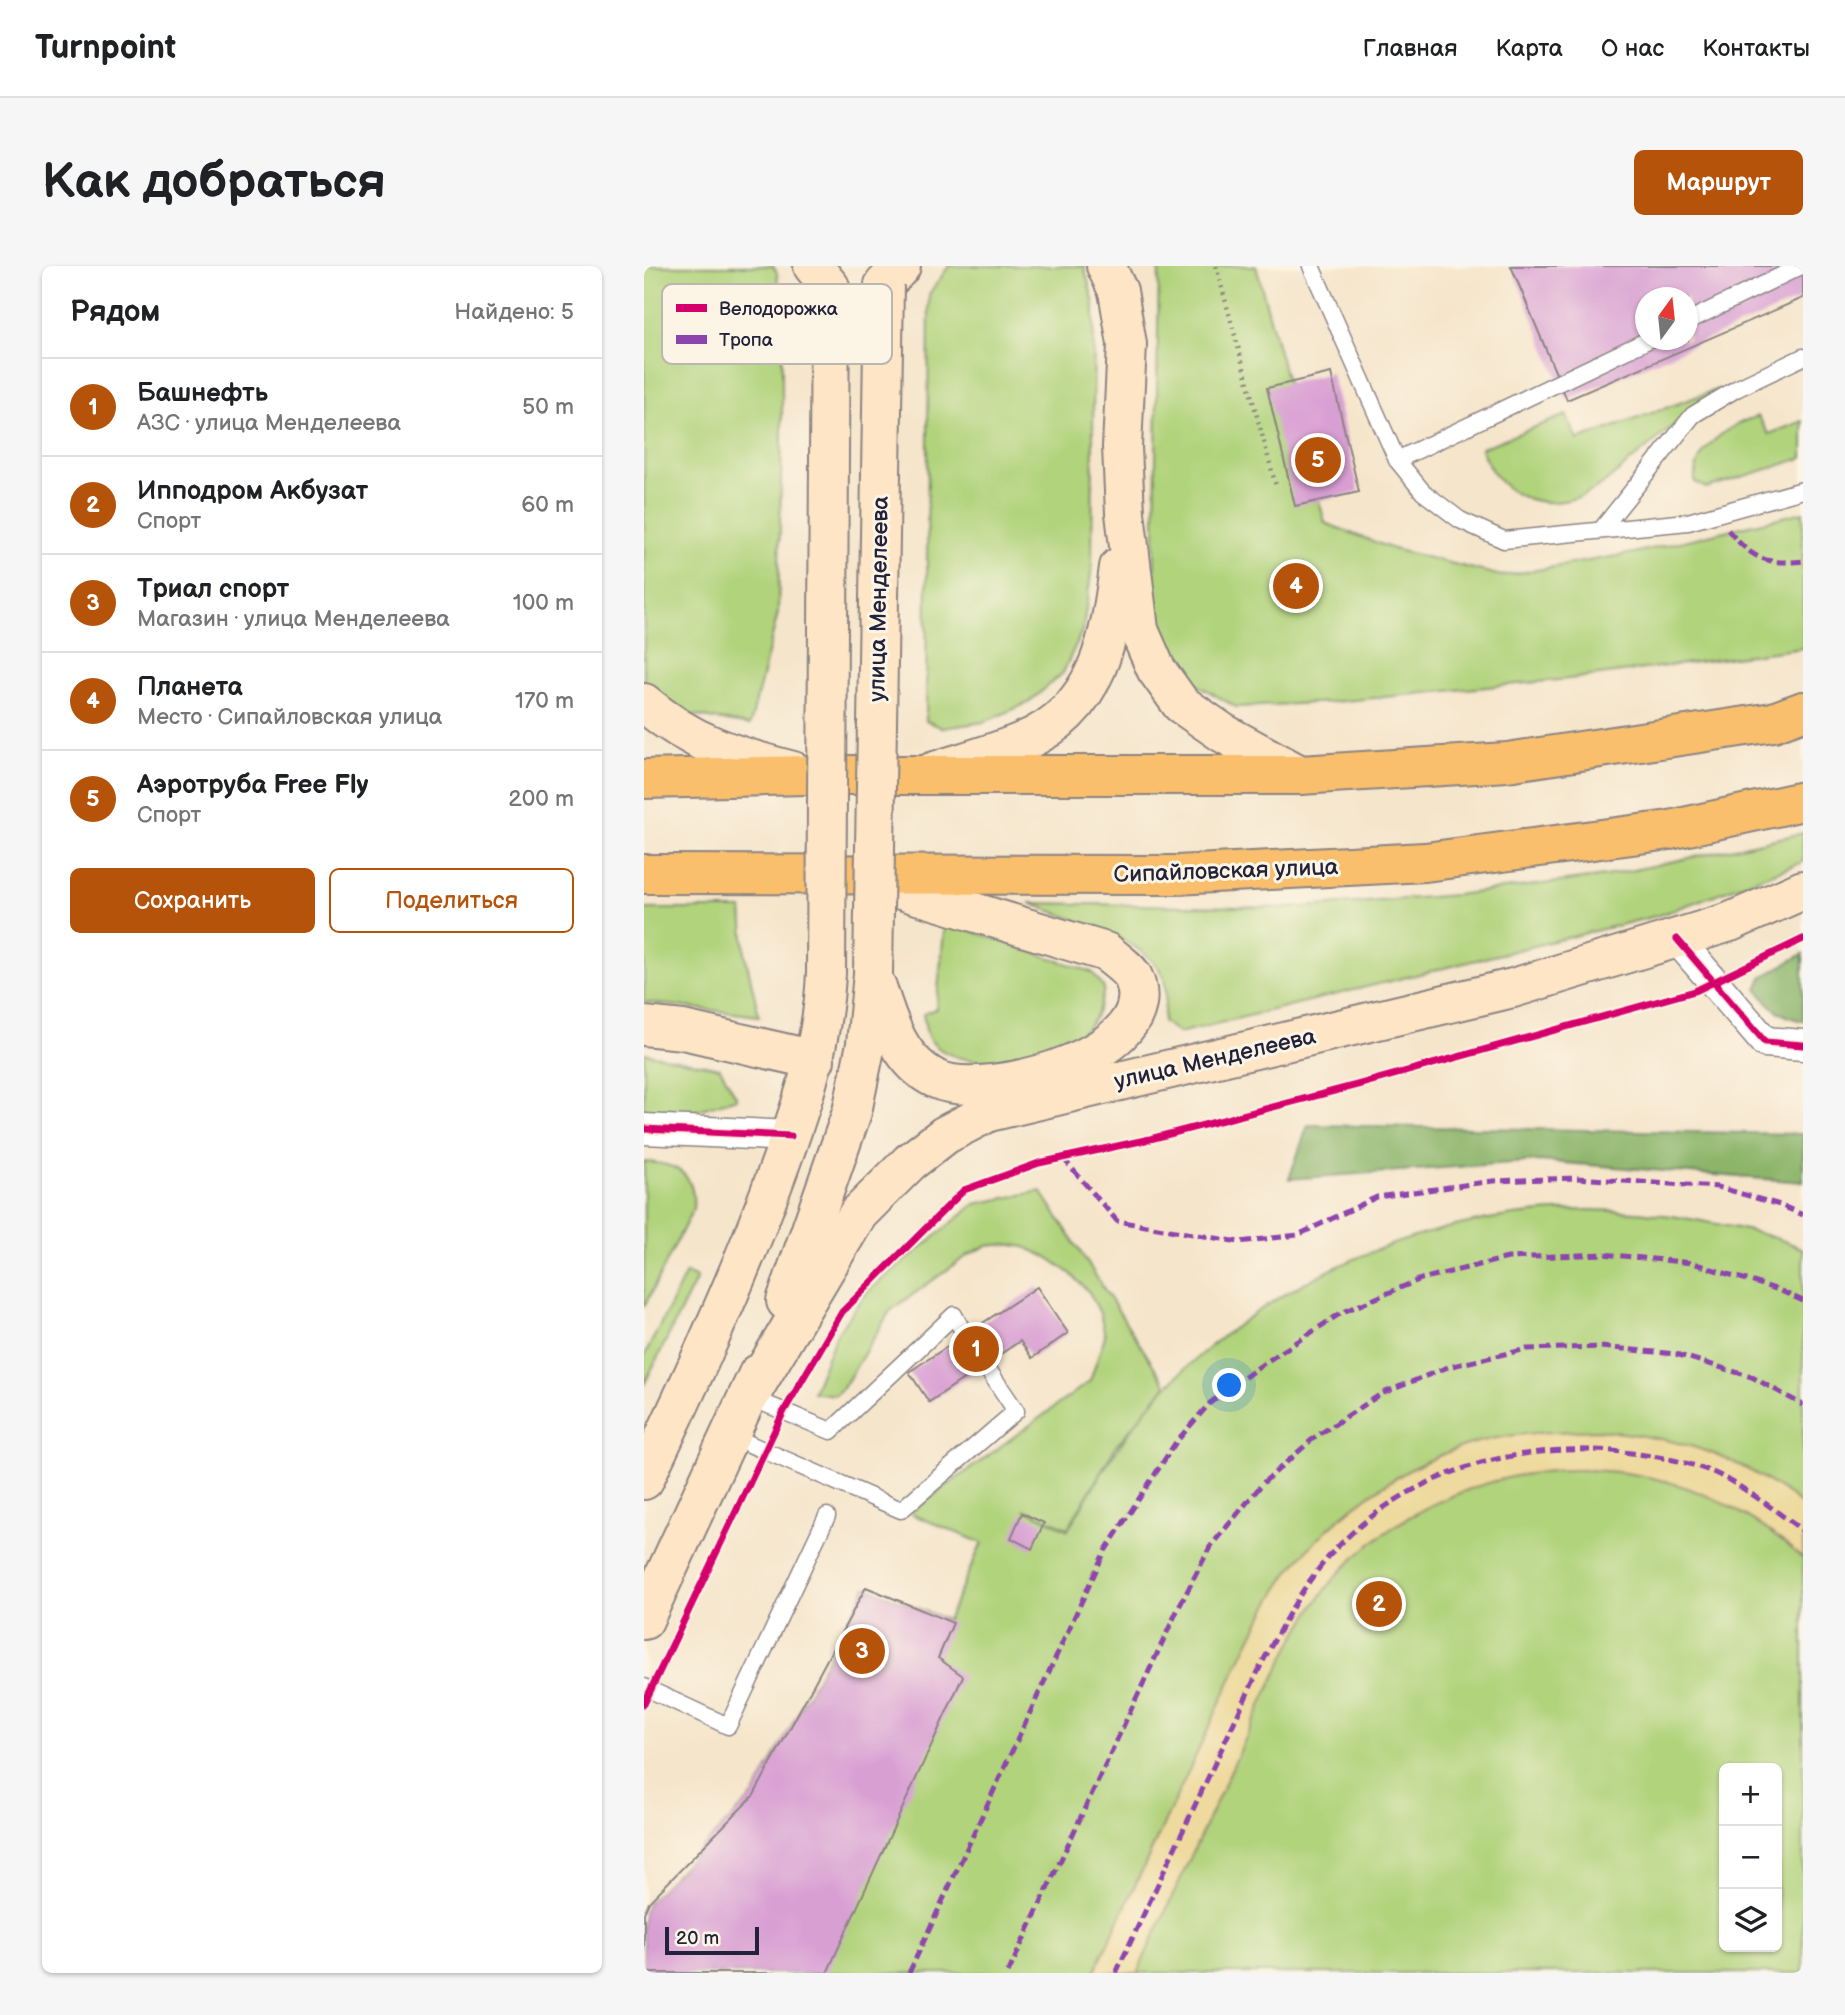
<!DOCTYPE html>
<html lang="ru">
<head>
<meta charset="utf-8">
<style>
  :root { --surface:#fff; --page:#f6f6f6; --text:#202124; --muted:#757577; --line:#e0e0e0; --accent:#b45309 }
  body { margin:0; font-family:"Balsamiq Sans",sans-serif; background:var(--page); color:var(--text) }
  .controls { position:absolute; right:21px; bottom:21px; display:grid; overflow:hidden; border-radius:10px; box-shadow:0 2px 5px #0004 }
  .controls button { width:63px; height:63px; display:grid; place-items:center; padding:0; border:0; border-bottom:2px solid var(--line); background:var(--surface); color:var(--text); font:35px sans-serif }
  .compass { position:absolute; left:991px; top:21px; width:63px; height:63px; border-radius:50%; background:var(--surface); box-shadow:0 2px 5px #0004; rotate:15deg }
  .scale { position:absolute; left:21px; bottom:18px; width:94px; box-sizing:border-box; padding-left:7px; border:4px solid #22223b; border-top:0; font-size:19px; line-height:24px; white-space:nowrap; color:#22223b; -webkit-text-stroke:5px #fcf5e5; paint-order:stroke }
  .you { position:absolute; left:586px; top:1120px; width:24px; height:24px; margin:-18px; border:5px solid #fff; border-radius:50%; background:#1a73e8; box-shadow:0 0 0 10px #1a73e833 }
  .badge { display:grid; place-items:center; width:46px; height:46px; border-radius:50%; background:var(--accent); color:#fff; font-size:23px; font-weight:700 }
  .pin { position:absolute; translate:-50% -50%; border:4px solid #fff; box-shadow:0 2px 7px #0006 }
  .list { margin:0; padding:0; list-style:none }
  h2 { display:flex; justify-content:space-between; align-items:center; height:91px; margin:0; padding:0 28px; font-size:30px }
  h2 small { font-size:23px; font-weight:400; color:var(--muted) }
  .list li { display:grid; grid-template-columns:46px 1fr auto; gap:21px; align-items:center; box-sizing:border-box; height:98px; padding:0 28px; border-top:2px solid var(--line) }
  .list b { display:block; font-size:26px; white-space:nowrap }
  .list p { margin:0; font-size:23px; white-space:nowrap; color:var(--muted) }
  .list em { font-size:23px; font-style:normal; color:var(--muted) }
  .actions { display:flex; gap:14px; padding:21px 28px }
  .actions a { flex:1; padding:16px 0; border:2px solid var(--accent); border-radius:10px; text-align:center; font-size:24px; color:var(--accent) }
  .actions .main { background:var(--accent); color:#fff }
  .icon { flex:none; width:38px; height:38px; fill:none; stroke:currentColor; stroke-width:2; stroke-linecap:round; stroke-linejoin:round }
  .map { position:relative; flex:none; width:1159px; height:1707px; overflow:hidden; border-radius:10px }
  header { display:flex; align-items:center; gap:42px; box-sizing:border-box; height:98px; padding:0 35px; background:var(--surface); border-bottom:2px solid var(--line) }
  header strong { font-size:33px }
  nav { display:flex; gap:38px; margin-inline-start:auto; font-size:24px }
  .intro { display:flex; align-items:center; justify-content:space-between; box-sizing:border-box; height:168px; padding:0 42px }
  h1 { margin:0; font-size:49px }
  .button { padding:18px 32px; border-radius:10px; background:var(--accent); color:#fff; font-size:24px; font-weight:700 }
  main { display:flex; gap:42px; padding:0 42px }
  aside { flex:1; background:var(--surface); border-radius:10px; box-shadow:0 2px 5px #0004 }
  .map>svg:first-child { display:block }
  .green { fill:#b1d37b; stroke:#6a7a5b; stroke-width:2; fill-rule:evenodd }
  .forest { fill:#8cb56b; stroke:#576c53; stroke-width:2 }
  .sand { fill:#eeda9e; stroke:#887e6c; stroke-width:2 }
  .building { fill:#d89fd3; fill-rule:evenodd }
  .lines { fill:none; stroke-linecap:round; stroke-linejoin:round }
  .service-casing { stroke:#8c8483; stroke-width:19 }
  .minor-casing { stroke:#8c8483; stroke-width:33 }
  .secondary-casing { stroke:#8c8483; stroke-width:42 }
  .primary-casing { stroke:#8c8483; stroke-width:42 }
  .path { stroke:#8c8483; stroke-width:4.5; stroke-dasharray:2 5; stroke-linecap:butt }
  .service { stroke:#fff; stroke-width:16 }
  .minor { stroke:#fff; stroke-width:30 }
  .secondary { stroke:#fde5c5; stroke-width:38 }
  .primary { stroke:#f9bf6d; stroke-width:38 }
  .secondary-bridge-casing { stroke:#8c8483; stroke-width:42; stroke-linecap:butt }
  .secondary-bridge { stroke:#fde5c5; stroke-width:38 }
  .quiet { stroke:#8e44ad; stroke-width:5; stroke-dasharray:10 5; stroke-linecap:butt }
  .cycleway-casing { stroke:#fcf5e5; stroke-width:11 }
  .cycleway { stroke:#d6006c; stroke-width:7 }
  .labels { text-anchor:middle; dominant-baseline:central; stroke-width:6; stroke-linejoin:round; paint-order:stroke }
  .street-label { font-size:23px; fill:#22223b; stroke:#fcf5e5 }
  .key { fill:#fcf5e5; stroke:#bbb6b2; stroke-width:2 }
  .key-label { font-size:19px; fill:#22223b }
</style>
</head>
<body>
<header>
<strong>Turnpoint</strong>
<nav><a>Главная</a><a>Карта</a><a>О нас</a><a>Контакты</a></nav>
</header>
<div class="intro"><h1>Как добраться</h1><a class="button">Маршрут</a></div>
<main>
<aside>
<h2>Рядом<small>Найдено: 5</small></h2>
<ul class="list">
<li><span class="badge">1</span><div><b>Башнефть</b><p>АЗС · улица Менделеева</p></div><em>50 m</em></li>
<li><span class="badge">2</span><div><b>Ипподром Акбузат</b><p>Спорт</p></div><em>60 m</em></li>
<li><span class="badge">3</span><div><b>Триал спорт</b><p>Магазин · улица Менделеева</p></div><em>100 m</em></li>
<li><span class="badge">4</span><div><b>Планета</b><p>Место · Сипайловская улица</p></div><em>170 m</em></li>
<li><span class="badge">5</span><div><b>Аэротруба Free Fly</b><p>Спорт</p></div><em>200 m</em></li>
</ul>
<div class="actions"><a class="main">Сохранить</a><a>Поделиться</a></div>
</aside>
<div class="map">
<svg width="1159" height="1707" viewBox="0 0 1159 1707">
  <rect width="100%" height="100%" fill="#fcf5e5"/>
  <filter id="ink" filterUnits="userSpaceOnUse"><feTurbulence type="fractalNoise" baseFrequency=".0143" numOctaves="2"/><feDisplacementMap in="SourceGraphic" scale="14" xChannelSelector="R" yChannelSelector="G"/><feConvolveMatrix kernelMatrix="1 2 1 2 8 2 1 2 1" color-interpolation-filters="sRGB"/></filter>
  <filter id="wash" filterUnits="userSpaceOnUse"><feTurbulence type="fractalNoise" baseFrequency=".00686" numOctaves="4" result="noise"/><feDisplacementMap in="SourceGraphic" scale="28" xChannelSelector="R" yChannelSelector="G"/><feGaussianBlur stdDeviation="1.57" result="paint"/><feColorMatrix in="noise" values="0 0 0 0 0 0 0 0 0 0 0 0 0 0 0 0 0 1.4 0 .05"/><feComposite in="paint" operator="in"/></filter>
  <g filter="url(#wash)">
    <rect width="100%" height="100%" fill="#f5e5cb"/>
    <!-- green -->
    <g class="green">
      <path d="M0 0H129L133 7 138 59V167L134 347 106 459 37 447 0 422Z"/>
      <path d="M305 0H440L450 38 448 301 439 363 419 407 384 437 340 456 299 462 282 455 285 28Z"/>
      <path d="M515 0H612L681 257 749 283 858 310 990 287 1159 246V382L925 413 690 436 592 441 547 415 518 373 510 326Z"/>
      <path d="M1074 123 958 219C911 251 855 238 837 182L922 149 934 174Z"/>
      <path d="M1114 150 1125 168 1159 155V192L1062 222 1051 216C1049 182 1085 159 1114 150Z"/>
      <path d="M1159 567V596L1016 649 535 767 519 756C520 742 525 722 518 708 500 672 422 652 386 637L647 642 811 629 962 610Z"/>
      <path d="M0 643H98L101 688 115 750 0 736Z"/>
      <path d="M301 656 448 706 460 722C457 738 453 754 440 764 406 791 316 812 286 774 281 767 281 756 279 748L292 743Z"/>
      <path d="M0 787 76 802 93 832 51 845 0 844Z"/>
      <path d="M0 896C32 897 52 907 49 943L0 1041Z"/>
      <path d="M397 925 522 1119 472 1180 424 1262 380 1243 424 1264C455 1210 488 1153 534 1109 672 979 865 919 1052 954 1087 961 1127 967 1159 983V1707H0V1647L5 1636 110 1529 222 1321 303 1354 338 1277 267 1248 270 1244 446 1115 461 1070 456 1047 445 1026 426 1007 403 991 381 981 362 978 342 980 324 989 246 1045 199 1122 190 1129 169 1126 193 1067 224 1025 331 938ZM1080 1502H1133V1681H1080Z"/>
      <path d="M42 1007 53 1012 0 1119V1091Z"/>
    </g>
    <!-- forest -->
    <g class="forest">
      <path d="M1159 688V755C1137 751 1126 741 1113 723L1118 711Z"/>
      <path d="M664 859 1159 868V916L895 895 645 913Z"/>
    </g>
    <!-- sand -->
    <path class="sand" d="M955 1164C1039 1173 1092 1187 1159 1240V1293C1097 1236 1023 1205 939 1204 853 1202 761 1240 700 1302 657 1346 626 1421 600 1476 565 1553 529 1630 493 1707H450C489 1624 528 1540 567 1457 591 1405 621 1333 658 1290 696 1246 750 1207 804 1186 852 1166 904 1166 955 1164Z"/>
    <g id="blocks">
      <!-- building -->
      <g class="building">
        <path d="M867 0H1159V32L923 134ZM1001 32H1044V74H1001Z"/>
        <path d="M687 107 715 226 651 240 623 122Z"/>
        <path d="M393 1021 424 1067 388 1092 376 1075 285 1136 265 1106Z"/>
        <path d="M378 1247 400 1257 388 1283 367 1272Z"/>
        <path d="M222 1321 309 1357 294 1392 319 1410 183 1707H0V1647L5 1636 110 1529Z"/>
      </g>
    </g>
  </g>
  <g filter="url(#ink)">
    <use href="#blocks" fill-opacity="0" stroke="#8c8483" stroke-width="2"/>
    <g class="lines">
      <!-- service casing -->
      <g class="service-casing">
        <g id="service">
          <path d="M667 0 753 194 779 226 816 254 860 274 1044 256 1159 224"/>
          <path d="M1044 55 1157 0"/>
          <path d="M753 194 1004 74"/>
          <path d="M957 264 1049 149 1092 123 1159 91"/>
          <path d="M105 1131 187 1165 310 1049 321 1069"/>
          <path d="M87 1170 257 1244 372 1145 341 1099"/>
          <path d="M0 1421 84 1460 183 1250"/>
        </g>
      </g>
      <!-- minor casing -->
      <g class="minor-casing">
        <g id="minor">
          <path d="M1033 673 1121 776 1159 779"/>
          <path d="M0 863 147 870"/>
        </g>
      </g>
      <!-- secondary casing -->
      <g class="secondary-casing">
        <g id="secondary">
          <path d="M169 0 186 21"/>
          <path d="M462 0 474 25 483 78 478 181 481 247 495 364 512 403 537 438 579 467 656 509"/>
          <path d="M240 19 257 0"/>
          <path d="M0 437C49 478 88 489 149 505"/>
          <path d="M288 506C318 496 350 488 380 475 454 444 466 373 475 301"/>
          <path d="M224 614 462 686C470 693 484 702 489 711 525 787 341 837 292 813 256 796 244 756 233 721"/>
          <path d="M0 760 39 764 171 794"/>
          <path d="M142 1035 208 846 222 778 229 708"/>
          <path d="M105 1131 214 948 266 896 301 869 345 846 869 722 1086 656 1159 624"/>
          <path d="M0 1214C45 1119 89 1025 126 926 153 854 179 783 182 706"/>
          <path d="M0 1354 114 1108"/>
        </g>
      </g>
      <!-- primary casing -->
      <g class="primary-casing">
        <g id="primary">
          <path d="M0 513 164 509H656L863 496 1129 456 1159 445"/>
          <path d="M0 608 532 609 781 596 1026 564 1159 535"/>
        </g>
      </g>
      <!-- path -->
      <path class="path" d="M572 0 632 220"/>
      <!-- service -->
      <use href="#service" class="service"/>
      <!-- minor -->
      <use href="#minor" class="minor"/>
      <!-- secondary -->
      <use href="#secondary" class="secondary"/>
      <!-- primary -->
      <use href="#primary" class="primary"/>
      <!-- secondary-bridge casing -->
      <g class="secondary-bridge-casing">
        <g id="secondary-bridge">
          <path d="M182 706 186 21"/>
          <path d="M229 708 240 19"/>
        </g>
      </g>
      <!-- secondary-bridge -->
      <use href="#secondary-bridge" class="secondary-bridge"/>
      <!-- quiet -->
      <g class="quiet">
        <path d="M1084 264C1108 293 1122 299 1159 295"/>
        <path d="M419 892 473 955 595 976 654 969 733 931 849 915 932 912 1074 921 1136 939 1159 949"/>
        <path d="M265 1707 461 1285 532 1176 566 1137 613 1102 697 1047 777 1013 864 992 960 988 1049 997 1135 1024 1159 1035"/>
        <path d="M364 1707 533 1345 566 1281 619 1217 671 1171 737 1128 804 1101 883 1083 957 1081 1032 1088 1108 1111 1159 1139"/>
        <path d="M472 1707 618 1397C635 1366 651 1333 673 1305 746 1209 871 1172 987 1187 1016 1191 1048 1196 1075 1209 1105 1224 1132 1245 1159 1265"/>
      </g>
      <!-- cycleway casing -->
      <g class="cycleway-casing">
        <g id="cycleway">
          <path d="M1033 673 1121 776 1159 779"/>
          <path d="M0 863 147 870"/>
          <path d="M0 1438 140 1145 198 1046 320 924 395 897 506 873 713 819 1051 725 1159 673"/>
        </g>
      </g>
      <!-- cycleway -->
      <use href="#cycleway" class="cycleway"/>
    </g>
  </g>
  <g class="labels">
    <!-- street labels -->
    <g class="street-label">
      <text transform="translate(235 333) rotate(-89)">улица Менделеева</text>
      <text transform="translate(582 605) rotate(-2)">Сипайловская улица</text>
      <text transform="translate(571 793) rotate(-13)">улица Менделеева</text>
    </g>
  </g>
  <!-- legend -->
  <rect x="18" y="18" width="230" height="80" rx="10" class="key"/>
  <rect x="32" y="38" width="31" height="8" fill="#d6006c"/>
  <rect x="32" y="69" width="31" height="9" fill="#8e44ad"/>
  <g class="key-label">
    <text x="75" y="49">Велодорожка</text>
    <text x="75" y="80">Тропа</text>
  </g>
</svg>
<div class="controls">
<button>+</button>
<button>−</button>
<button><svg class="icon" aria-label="layers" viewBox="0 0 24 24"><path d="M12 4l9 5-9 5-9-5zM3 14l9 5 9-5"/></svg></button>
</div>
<svg class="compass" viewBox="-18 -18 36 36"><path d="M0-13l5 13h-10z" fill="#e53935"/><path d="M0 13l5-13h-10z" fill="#757577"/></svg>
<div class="scale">20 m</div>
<div class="you"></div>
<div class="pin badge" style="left:332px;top:1083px">1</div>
<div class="pin badge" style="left:735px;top:1338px">2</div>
<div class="pin badge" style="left:218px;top:1385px">3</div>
<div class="pin badge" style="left:652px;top:320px">4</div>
<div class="pin badge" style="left:674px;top:194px">5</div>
</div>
</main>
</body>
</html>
